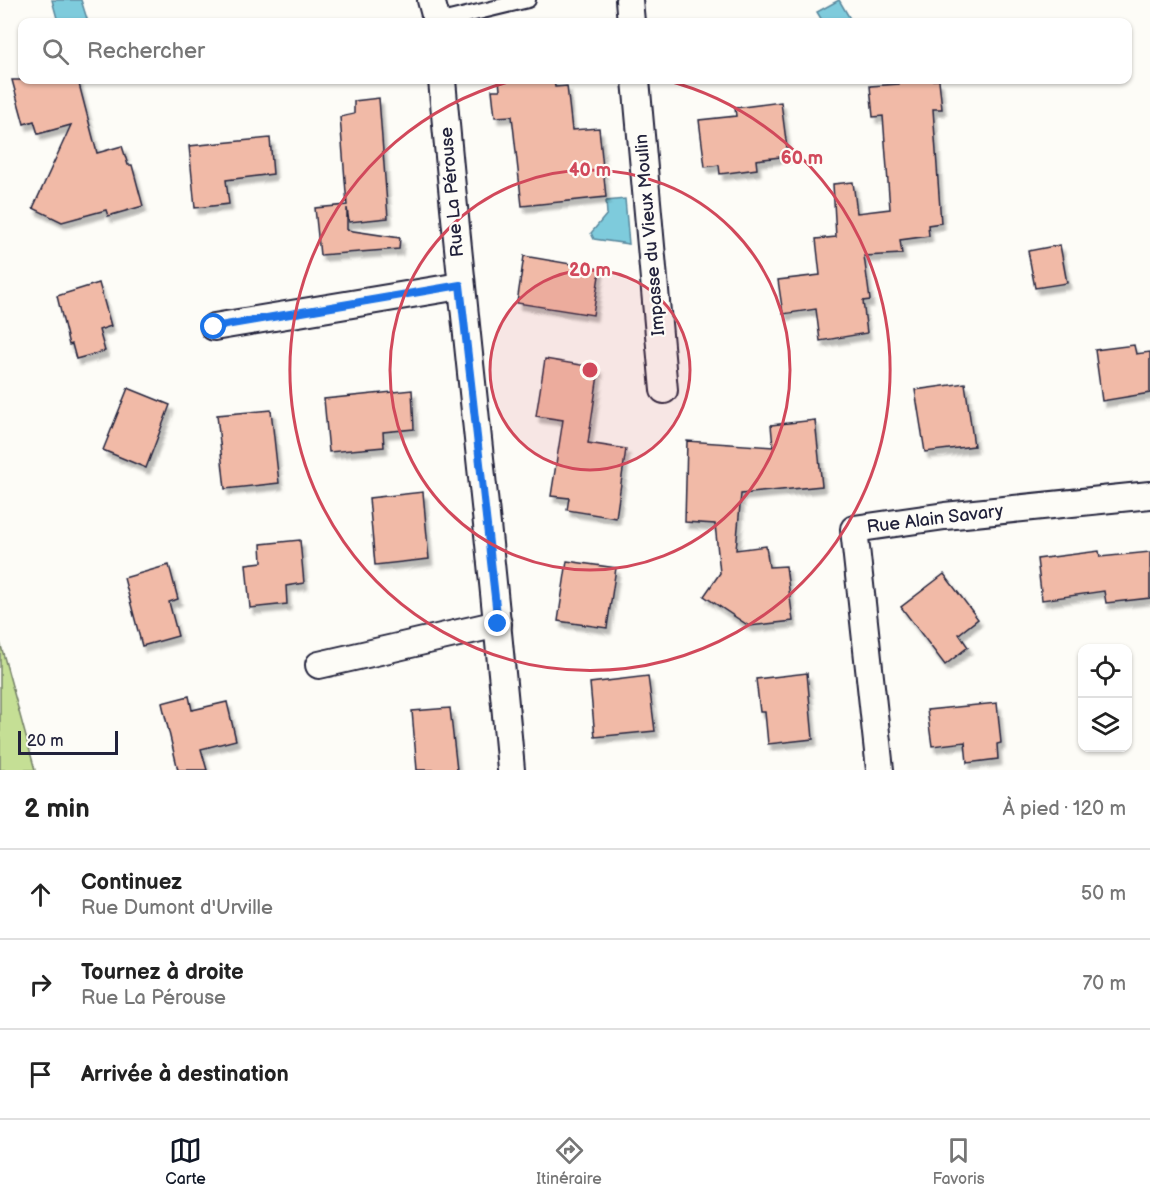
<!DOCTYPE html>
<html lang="fr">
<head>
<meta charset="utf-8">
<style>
  :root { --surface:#fff; --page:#f2f2f2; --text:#222; --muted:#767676; --line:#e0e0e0; --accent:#111827 }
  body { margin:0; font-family:"Balsamiq Sans",sans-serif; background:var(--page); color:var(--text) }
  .controls { position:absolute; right:18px; bottom:18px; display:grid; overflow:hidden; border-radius:12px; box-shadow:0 2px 4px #0004 }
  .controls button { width:54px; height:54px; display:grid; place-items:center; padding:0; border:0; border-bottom:2px solid var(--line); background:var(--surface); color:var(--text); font:30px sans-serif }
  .scale { position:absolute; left:18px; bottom:15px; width:100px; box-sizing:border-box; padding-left:6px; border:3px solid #22223b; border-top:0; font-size:16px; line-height:21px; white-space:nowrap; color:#22223b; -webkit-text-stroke:4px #fdfcf7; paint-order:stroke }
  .stop { position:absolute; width:18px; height:18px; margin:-14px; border:4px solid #1a73e8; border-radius:50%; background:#fff }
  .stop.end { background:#1a73e8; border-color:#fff; box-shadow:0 2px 6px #0008 }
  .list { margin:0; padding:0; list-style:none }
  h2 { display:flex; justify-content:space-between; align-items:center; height:78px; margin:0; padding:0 24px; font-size:26px }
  h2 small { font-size:20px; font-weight:400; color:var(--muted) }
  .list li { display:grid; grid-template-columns:39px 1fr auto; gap:18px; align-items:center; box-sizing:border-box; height:90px; padding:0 24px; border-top:2px solid var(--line) }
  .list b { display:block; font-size:22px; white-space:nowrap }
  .list p { margin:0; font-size:20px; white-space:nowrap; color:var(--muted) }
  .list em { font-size:20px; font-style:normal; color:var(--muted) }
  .icon { flex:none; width:33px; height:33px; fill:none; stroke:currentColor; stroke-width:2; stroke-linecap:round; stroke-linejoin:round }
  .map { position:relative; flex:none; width:1150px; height:770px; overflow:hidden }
  .search { position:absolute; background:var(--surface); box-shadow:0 2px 4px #0004; left:18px; right:18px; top:18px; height:66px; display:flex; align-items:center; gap:15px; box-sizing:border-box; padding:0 21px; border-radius:12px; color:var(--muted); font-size:22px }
  .sheet { height:348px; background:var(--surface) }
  nav { display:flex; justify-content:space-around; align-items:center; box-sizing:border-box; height:84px; border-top:2px solid var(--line); background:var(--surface); font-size:16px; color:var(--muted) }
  nav a { display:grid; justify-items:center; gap:3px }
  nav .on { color:var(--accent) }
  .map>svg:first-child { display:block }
  .green { fill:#c5df95; stroke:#748068; stroke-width:1.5 }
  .water { fill:#7ecbdc; stroke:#59879c; stroke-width:1.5 }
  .building { fill:#f1baa7; stroke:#22223b; stroke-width:1.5; filter:url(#shadow) }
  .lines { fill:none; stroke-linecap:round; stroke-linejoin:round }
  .lane-casing { stroke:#22223b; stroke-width:18 }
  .street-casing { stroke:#22223b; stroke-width:30 }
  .lane { stroke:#fdfcf7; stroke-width:14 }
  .street { stroke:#fdfcf7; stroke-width:26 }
  .route { stroke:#1a73e8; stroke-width:8 }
  .ring { fill:none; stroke:#d1495b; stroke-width:3 }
  .labels { text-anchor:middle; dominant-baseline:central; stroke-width:4.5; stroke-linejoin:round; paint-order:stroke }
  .street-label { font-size:18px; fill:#22223b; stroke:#fdfcf7 }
  .centre { fill:#d1495b; stroke:#fdfcf7; stroke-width:3 }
  .ring-label { font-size:18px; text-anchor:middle; font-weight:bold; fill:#d1495b; stroke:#fdfcf7; stroke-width:4.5; stroke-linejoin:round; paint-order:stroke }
</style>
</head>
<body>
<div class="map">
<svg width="1150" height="770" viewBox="0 0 1150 770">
  <defs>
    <filter id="shadow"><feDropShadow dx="3.5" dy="6" stdDeviation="1.5" flood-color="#0004"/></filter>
  </defs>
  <rect width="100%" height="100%" fill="#fdfcf7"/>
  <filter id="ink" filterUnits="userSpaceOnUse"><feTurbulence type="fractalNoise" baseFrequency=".0167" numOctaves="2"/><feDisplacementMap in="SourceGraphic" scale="12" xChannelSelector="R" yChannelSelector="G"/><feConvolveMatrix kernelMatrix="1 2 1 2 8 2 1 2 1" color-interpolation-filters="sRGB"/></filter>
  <g filter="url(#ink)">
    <!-- green -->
    <path class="green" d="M0 642 35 770H0Z"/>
    <!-- water -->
    <g class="water">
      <path d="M52 0H81L88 22H58Z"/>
      <path d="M839 0 852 22H823L817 12Z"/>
      <path d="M625 199 629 244 594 239 591 233 607 214 606 201Z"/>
    </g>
    <!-- building -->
    <g class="building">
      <path d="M12 80H78L97 153 122 146 128 165H132L143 206 108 216 106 210 62 222 33 208 71 125 38 134 34 121 24 124Z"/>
      <path d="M499 80H554L555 87 567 86 572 130 599 128 606 197 522 206 512 116 495 117 492 90H500Z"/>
      <path d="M899 80H939L942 109H933L941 223 928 225 929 236 900 240 902 254 864 256 870 300 863 301 867 333 820 341 816 309 783 314 778 280 820 275 816 239 836 237 833 184 853 182 857 213 890 209 883 116 873 117 870 86 899 84Z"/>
      <path d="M379 98 388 218 349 222 347 208V230L400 238 399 249 320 255 315 208 347 205 340 117 354 114V101Z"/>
      <path d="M781 102 788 156 756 160 757 169 720 174 719 165 705 167 699 120 736 116 735 108Z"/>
      <path d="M270 138 273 174 226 180 229 204 195 208 189 146Z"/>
      <path d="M1060 245 1067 283 1035 288 1028 251Z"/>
      <path d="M524 256 600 269 593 315 517 303Z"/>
      <path d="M99 283 111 326 99 330 105 351 76 359 72 344 69 345 57 296Z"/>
      <path d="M1134 345 1136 354 1150 352V393L1102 401 1095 350Z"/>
      <path d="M545 359 599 368 588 443 626 449 616 518 567 510 569 498 551 496 563 420 536 416Z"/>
      <path d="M965 383 974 446 925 452 915 390Z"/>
      <path d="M128 388 170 405 146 468 103 450Z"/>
      <path d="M412 390 414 429 383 432 384 447 329 452 324 399Z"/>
      <path d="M271 410 279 483 225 489 217 415Z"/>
      <path d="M815 420 822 486 741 494 736 550 766 546 769 567 786 566 793 621 749 626 704 596 720 573 715 524 685 522 687 441 773 447 771 425Z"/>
      <path d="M423 492 429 559 375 565 369 498Z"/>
      <path d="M300 540 304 583 286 586 287 604 250 608 246 564 262 562 261 544Z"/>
      <path d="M1099 551 1100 557 1150 552V598L1106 603 1104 591 1042 600 1037 559Z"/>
      <path d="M567 561 616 568 607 628 558 621Z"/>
      <path d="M169 565 178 599 169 602 178 636 142 646 124 578Z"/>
      <path d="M944 574 978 619 959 634 968 647 945 665 901 607Z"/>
      <path d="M807 673 813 739 768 744 765 712H760L756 679Z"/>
      <path d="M648 676 655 731 595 737 590 683Z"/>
      <path d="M189 696 192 710 227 702 236 740 201 749 207 770H178L162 703Z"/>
      <path d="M997 703 1001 743 997 744 998 759 967 763 965 742 932 746 927 710Z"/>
      <path d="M450 708 457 770H417L412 711Z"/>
    </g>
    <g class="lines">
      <!-- lane casing -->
      <g class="lane-casing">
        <path id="lane" d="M437 22 528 0"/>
      </g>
      <!-- street casing -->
      <g class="street-casing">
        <g id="street">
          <path d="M431 0 437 22"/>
          <path d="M629 0 631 22"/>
          <path d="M442 80C462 310 491 540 511 770"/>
          <path d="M636 80 664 390"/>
          <path d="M214 327 460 286"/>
          <path d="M319 665 498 624"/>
          <path d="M880 770 854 529 945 516 1150 495"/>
        </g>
      </g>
      <!-- lane -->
      <use href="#lane" class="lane"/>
      <!-- street -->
      <use href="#street" class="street"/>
    </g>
  </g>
  <g class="lines" filter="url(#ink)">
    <!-- route -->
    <path class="route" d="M214 327 460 285 498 624"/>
  </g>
  <!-- distance rings -->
  <circle cx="590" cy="370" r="100" fill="#d1495b" fill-opacity=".12"/>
  <g class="ring">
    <circle cx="590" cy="370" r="100"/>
    <circle cx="590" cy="370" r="200"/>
    <path d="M665 80A300 300 0 1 1 515 80"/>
  </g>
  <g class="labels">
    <!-- street labels -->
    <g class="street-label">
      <text transform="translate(452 192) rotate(-95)">Rue La Pérouse</text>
      <text transform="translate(650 235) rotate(-95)">Impasse du Vieux Moulin</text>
      <text transform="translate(935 519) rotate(-7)">Rue Alain Savary</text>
    </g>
  </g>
  <circle cx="590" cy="370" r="9" class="centre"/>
  <g class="ring-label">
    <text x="802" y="164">60 m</text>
    <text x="590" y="176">40 m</text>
    <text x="590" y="276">20 m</text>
  </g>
</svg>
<div class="controls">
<button><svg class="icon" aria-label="locate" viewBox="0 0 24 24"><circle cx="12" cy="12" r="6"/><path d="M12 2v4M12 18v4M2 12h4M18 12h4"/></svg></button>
<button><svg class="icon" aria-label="layers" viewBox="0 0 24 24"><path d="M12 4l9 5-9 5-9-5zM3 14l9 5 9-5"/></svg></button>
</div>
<div class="scale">20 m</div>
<div class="stop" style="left:214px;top:327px"></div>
<div class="stop end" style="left:498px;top:624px"></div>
<div class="search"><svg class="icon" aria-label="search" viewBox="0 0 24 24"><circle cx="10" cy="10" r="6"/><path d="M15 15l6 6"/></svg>Rechercher</div>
</div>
<section class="sheet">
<h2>2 min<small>À pied · 120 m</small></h2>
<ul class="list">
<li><svg class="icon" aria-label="ahead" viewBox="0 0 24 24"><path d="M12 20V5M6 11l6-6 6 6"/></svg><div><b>Continuez</b><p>Rue Dumont d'Urville</p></div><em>50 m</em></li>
<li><svg class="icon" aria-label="right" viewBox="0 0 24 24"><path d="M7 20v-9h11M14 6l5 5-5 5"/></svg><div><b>Tournez à droite</b><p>Rue La Pérouse</p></div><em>70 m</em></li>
<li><svg class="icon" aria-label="arrive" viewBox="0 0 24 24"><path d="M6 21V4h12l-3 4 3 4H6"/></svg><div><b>Arrivée à destination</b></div></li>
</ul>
</section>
<nav>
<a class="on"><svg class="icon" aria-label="map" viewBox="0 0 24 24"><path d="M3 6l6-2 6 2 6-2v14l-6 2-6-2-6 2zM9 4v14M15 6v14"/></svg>Carte</a>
<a><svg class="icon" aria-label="directions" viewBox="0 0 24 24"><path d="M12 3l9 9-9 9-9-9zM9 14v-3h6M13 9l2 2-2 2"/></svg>Itinéraire</a>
<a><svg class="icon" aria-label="saved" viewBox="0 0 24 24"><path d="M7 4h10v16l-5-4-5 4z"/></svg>Favoris</a>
</nav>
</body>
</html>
